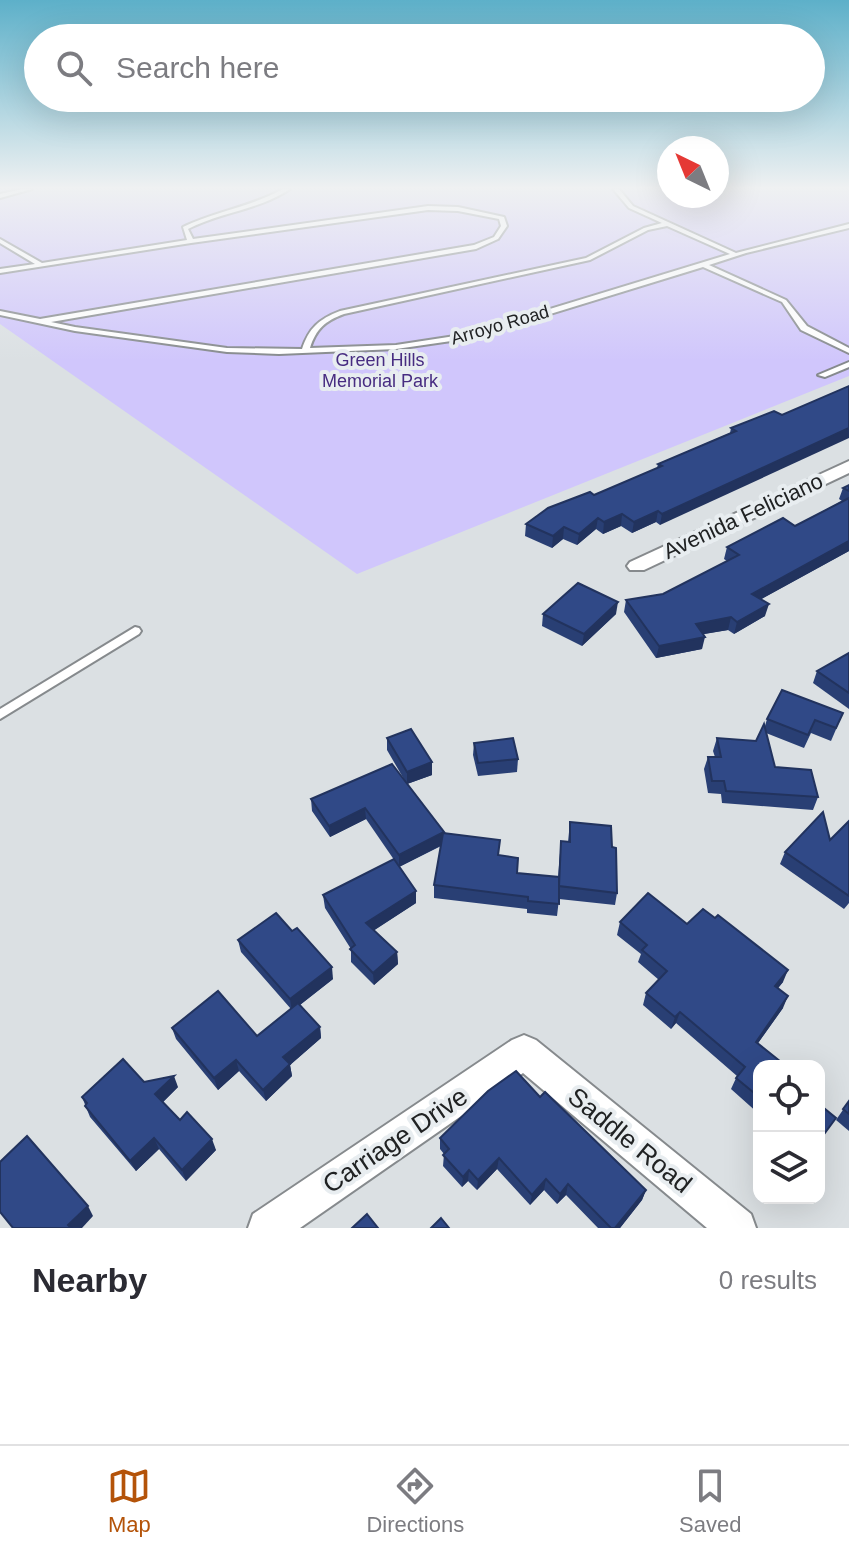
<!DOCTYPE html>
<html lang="en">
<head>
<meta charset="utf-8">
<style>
  :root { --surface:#fff; --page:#f2f2f3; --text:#2b2b33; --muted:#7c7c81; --line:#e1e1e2; --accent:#b45309 }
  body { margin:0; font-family:Helvetica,sans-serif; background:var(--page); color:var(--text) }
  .controls { position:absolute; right:24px; bottom:24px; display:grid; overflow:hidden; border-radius:16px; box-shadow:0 8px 32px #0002 }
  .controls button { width:72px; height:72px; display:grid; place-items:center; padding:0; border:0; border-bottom:2px solid var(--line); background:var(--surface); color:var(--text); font:40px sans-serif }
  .compass { position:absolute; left:657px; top:136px; width:72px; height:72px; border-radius:50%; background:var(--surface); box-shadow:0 8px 32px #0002; rotate:317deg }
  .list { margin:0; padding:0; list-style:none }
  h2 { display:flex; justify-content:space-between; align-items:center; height:104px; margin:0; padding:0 32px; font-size:34px }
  h2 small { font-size:26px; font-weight:400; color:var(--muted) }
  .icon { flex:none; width:44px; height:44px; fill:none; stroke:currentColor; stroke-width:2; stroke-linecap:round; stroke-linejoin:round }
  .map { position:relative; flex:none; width:849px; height:1228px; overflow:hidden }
  .search { position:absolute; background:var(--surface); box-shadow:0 8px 32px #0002; left:24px; right:24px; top:24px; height:88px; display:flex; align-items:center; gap:20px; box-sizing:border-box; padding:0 28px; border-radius:44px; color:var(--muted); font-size:30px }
  .sheet { height:216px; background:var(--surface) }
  nav { display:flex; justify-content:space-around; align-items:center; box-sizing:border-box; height:112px; border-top:2px solid var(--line); background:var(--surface); font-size:22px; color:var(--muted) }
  nav a { display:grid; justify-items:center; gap:4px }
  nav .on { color:var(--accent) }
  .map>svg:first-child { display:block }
  .green { fill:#d0c6fc }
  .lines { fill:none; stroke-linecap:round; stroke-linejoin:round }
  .service-casing { stroke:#868a8d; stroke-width:4 }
  .minor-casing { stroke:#868a8d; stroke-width:4 }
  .service { fill:#fff; fill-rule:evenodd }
  .minor { fill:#fff; fill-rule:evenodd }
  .wall { fill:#293f74 }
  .shaded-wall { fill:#22335e }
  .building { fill:#304987; stroke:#22335e; stroke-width:2 }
  .labels { text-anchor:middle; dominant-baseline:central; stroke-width:8; stroke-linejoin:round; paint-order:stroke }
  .far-street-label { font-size:18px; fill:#202223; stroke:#e8edf0 }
  .far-park-label { font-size:18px; fill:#472c81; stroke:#e8edf0 }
  .street-label { font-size:22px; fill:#202223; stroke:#e8edf0 }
  .near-street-label { font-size:26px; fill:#202223; stroke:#e8edf0 }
</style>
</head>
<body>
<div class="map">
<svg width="849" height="1228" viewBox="0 0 849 1228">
  <rect width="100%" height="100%" fill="#dbe0e3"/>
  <!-- green -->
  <path class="green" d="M0 189H669V196H717V189H849V376L357 574 0 324Z"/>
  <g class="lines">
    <!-- service casing -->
    <g class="service-casing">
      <g id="service">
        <path d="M22 189H32L0 198V194Z"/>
        <path d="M283 189H290C259 210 221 212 188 229L193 239 428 206 458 207 504 217 507 226 498 239 476 249 51 322 75 327 227 348 302 349C309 328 319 319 340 311L586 258 644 228 662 223 629 208 613 189H619L633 206 736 253 849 224V228L746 253 709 265 786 300 807 326 849 348V353L801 330 782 302 703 267 472 338 396 349 279 354 227 352 75 331 0 315V311L40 319 474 245 494 237 501 226 499 219 458 211 428 210 191 243 0 273V269L35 264 0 243V239L42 263 187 240 183 227C215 211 251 207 283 189ZM667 226 730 254 468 334 396 345 310 348C316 329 325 321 344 314L590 260 648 230Z"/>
        <path d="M849 362V367L825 377 818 375Z"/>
        <path d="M135 627 139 628 141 631 139 634 0 719V709Z"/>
      </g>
    </g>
    <!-- minor casing -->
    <g class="minor-casing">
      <g id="minor">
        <path d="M849 461V473L644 570H630L627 566 630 562Z"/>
        <path d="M524 1035 536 1040 751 1214 756 1228H707L523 1073 300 1228H248L253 1214 512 1040Z"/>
      </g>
    </g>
    <!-- service -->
    <use href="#service" class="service"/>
    <!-- minor -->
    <use href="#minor" class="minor"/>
  </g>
  <!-- wall -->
  <g class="wall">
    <path d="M774 411 660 525 656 522 632 533 621 526 603 534 596 529 577 545 563 539 552 548 525 536 526 524 657 468 658 464 730 433 731 428Z"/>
    <path d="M849 485V551L761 599 765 616 734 634 728 630 703 634 702 649 656 658 624 612 626 600 663 594 727 561 724 559 727 547 795 526 842 501 839 499 843 488Z"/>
    <path d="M543 614H616L582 646 542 626Z"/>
    <path d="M849 653V709L813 683 817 671Z"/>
    <path d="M843 713 831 741 811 733 804 748 766 733 775 767 818 797 813 810 722 803 721 794 708 793 704 769 708 757H715L713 751 717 738 756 741 765 726 767 719Z"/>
    <path d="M387 738 432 762V775L407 784 444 832 498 855 517 873 558 877 561 841 568 842 570 822 612 847 617 893 615 905 559 899 557 916 527 913V909L434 898V885L441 846 399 867 366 819 330 837 312 811 311 799 405 781 387 750Z"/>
    <path d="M474 743 518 759 517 772 478 776 473 755Z"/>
    <path d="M849 821V903L844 909 780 864 785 852 830 840Z"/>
    <path d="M323 895 416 903 374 930 397 952 398 964 374 985 351 962V949L325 908Z"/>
    <path d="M620 922 687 924 783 982 778 988 783 1008 758 1043 759 1114 731 1089 737 1076 676 1023 671 1029 643 1005 646 993 659 980 638 962 641 954 617 935Z"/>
    <path d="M238 940 333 979 300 1005 320 1027 321 1038 290 1065 292 1076 266 1101 239 1071 218 1090 176 1039 172 1028 257 1036 291 1009 241 952Z"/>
    <path d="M144 1082 178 1087 163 1102 180 1120 216 1150 186 1181 159 1149 136 1171 90 1117 82 1097Z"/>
    <path d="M540 1097 646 1190 642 1200 620 1228H598L566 1195 557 1204 544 1190 530 1205 497 1169 477 1190 468 1181 462 1187 443 1166 444 1154 440 1149V1138Z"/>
    <path d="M849 1101V1131L836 1120Z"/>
  </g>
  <!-- shaded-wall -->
  <g class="shaded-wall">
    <path d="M849 428V438L660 525 662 514Z"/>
    <path d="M658 511 656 522 632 533 634 522Z"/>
    <path d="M622 514 621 526 603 534 604 522Z"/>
    <path d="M598 518 596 529 577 545 579 534Z"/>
    <path d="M564 527 563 539 552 548 553 536Z"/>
    <path d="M849 541V551L749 606 752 594Z"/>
    <path d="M618 602 616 614 582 646 584 634Z"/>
    <path d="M769 604 765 616 734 634 737 622Z"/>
    <path d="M731 617 728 630 693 636 696 624Z"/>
    <path d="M705 637 702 649 656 658 659 646Z"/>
    <path d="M432 762V775L407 784V772Z"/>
    <path d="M365 808 366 819 330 837 329 826Z"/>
    <path d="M444 832V844L399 867V855Z"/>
    <path d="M416 891V903L367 935 366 923Z"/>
    <path d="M397 952 398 964 374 985 373 973Z"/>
    <path d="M332 967 333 979 292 1011 290 999Z"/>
    <path d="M788 970 783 982 770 998 775 986Z"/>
    <path d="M788 996 783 1008 751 1053 756 1042Z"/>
    <path d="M680 1012 676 1023 671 1029 675 1017Z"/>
    <path d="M320 1027 321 1038 290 1065 292 1076 266 1101 263 1090 283 1057Z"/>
    <path d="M236 1060 239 1071 218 1090 214 1078Z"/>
    <path d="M174 1076 178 1087 160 1105 155 1094Z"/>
    <path d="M154 1138 159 1149 136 1171 130 1161Z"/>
    <path d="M212 1139 216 1150 186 1181 182 1170Z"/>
    <path d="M499 1158 497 1169 477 1190 478 1180Z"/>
    <path d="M469 1170 468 1181 462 1187 463 1177Z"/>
    <path d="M546 1179 544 1190 530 1205 532 1195Z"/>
    <path d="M568 1184 566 1195 557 1204 560 1194Z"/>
    <path d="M646 1190 642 1200 620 1228H615Z"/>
    <path d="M88 1206 93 1216 82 1228H70L68 1225Z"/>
  </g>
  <!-- building -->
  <g class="building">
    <path d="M849 386V428L662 514 658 511 634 522 622 514 604 522 598 518 579 534 564 527 553 536 526 524 548 508 590 492 594 495 662 466 658 464 736 431 731 428 774 411 782 415Z"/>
    <path d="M849 485V491L843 488Z"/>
    <path d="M849 498V541L752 594 769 604 737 622 731 617 696 624 705 637 659 646 626 600 663 594 739 555 727 547 783 518 795 526Z"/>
    <path d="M578 583 618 602 584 634 543 614Z"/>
    <path d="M849 653V693L817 671Z"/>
    <path d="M782 690 843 713 836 728 815 720 808 735 767 719Z"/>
    <path d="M764 724 775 767 811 770 818 797 726 791 724 781H712L708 757H721L717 738 756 741Z"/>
    <path d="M411 729 432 762 407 772 387 738Z"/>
    <path d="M513 738 518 759 478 763 474 743Z"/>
    <path d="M392 764 444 832 399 855 365 808 329 826 311 799Z"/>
    <path d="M823 812 830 840 849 821V896L785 852Z"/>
    <path d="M570 822 611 826 612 847 616 848 617 893 559 886 561 841 570 842Z"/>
    <path d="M443 833 500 840 498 855 518 858 517 873 559 877V904L528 901V897L434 885Z"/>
    <path d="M394 859 416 891 366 923 397 952 373 973 350 949 355 945 323 895Z"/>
    <path d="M648 893 687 924 703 909 715 918 718 915 788 970 775 986 788 996 756 1042 786 1066H759V1097L736 1078 745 1067 680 1012 675 1017 646 993 667 971 642 950 647 945 620 922Z"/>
    <path d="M276 913 292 931 297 928 332 967 290 999 238 940Z"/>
    <path d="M218 991 257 1036 298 1003 320 1027 283 1057 290 1064 263 1090 236 1060 214 1078 172 1028Z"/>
    <path d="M123 1059 144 1082 174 1076 155 1094 180 1120 187 1112 212 1139 182 1170 154 1138 130 1161 85 1106 87 1103 82 1097Z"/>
    <path d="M516 1071 540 1097 545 1092 646 1190 615 1228H611L568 1184 560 1194 546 1179 532 1195 499 1158 478 1180 469 1170 463 1177 443 1155 449 1149 440 1138 488 1091Z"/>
    <path d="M849 1101V1114L843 1109Z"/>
    <path d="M819 1104 836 1118 819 1141Z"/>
    <path d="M27 1136 88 1206 68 1225 71 1228H13L0 1212V1162Z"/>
    <path d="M367 1214 378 1228H352Z"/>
    <path d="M441 1218 449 1228H431Z"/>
  </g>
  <!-- sky -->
  <linearGradient id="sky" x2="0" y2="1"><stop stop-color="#5db0c9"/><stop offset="0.52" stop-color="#eff1f2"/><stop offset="1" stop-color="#eff1f2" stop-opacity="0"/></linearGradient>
  <rect width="849" height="361" fill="url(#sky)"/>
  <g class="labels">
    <!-- far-street labels -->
    <g class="far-street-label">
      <text transform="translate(500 325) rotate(-16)">Arroyo Road</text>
    </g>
    <!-- far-park labels -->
    <g class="far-park-label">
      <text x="380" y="360">Green Hills<tspan x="380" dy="21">Memorial Park</tspan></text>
    </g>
    <!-- street labels -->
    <g class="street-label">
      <text transform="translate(743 516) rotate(-25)">Avenida Feliciano</text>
    </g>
    <!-- near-street labels -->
    <g class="near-street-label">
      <text transform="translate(395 1140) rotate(-34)">Carriage Drive</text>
      <text transform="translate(630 1140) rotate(39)">Saddle Road</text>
    </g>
  </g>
</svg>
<div class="controls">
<button><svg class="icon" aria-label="locate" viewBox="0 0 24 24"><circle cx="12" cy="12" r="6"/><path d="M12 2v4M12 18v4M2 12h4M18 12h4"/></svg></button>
<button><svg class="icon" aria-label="layers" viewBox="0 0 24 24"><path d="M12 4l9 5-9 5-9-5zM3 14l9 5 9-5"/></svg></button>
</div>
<svg class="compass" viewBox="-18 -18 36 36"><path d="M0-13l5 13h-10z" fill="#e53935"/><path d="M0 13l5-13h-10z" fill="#7c7c81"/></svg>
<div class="search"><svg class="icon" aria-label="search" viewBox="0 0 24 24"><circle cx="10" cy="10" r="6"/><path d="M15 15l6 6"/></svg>Search here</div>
</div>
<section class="sheet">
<h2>Nearby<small>0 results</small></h2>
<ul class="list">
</ul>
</section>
<nav>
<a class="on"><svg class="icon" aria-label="map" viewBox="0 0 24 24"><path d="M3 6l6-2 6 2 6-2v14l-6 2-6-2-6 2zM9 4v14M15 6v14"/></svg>Map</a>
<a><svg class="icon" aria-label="directions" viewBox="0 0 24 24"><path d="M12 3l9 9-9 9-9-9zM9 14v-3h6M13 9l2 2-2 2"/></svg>Directions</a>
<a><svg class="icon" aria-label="saved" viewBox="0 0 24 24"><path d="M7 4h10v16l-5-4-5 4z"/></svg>Saved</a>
</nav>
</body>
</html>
